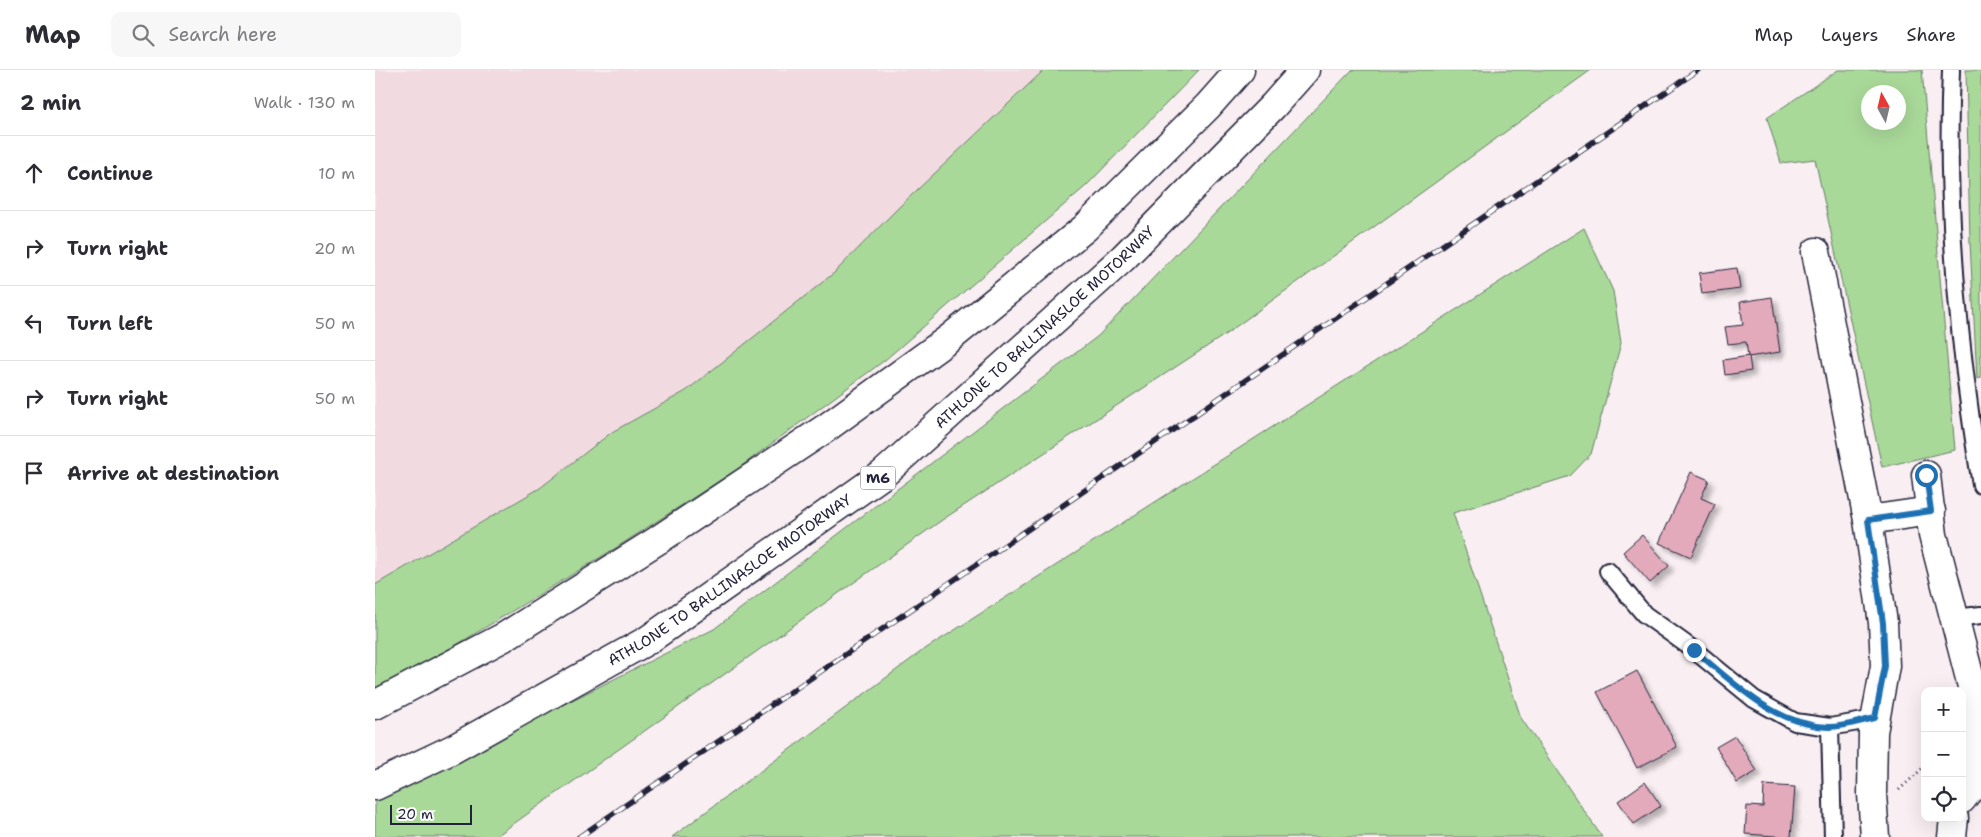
<!DOCTYPE html>
<html lang="en">
<head>
<meta charset="utf-8">
<style>
  :root { --surface:#fff; --page:#f7f7f7; --text:#2b2b33; --muted:#7c7c81; --line:#e1e1e2 }
  body { margin:0; font-family:"Shantell Sans",sans-serif; background:var(--page); color:var(--text) }
  .controls { position:absolute; right:15px; bottom:15px; display:grid; overflow:hidden; border-radius:10px; box-shadow:0 5px 20px #0002 }
  .controls button { width:45px; height:45px; display:grid; place-items:center; padding:0; border:0; border-bottom:1px solid var(--line); background:var(--surface); color:var(--text); font:25px sans-serif }
  .compass { position:absolute; left:1486px; top:15px; width:45px; height:45px; border-radius:50%; background:var(--surface); box-shadow:0 5px 20px #0002; rotate:352deg }
  .scale { position:absolute; left:15px; bottom:12px; width:82px; box-sizing:border-box; padding-left:5px; border:2px solid #22223b; border-top:0; font-size:14px; line-height:18px; white-space:nowrap; color:#22223b; -webkit-text-stroke:4px #fff; paint-order:stroke }
  .stop { position:absolute; width:15px; height:15px; margin:-11px; border:4px solid #1f6fb2; border-radius:50%; background:#fff }
  .stop.end { background:#1f6fb2; border-color:#fff; box-shadow:0 1px 5px #0008 }
  .list { margin:0; padding:0; list-style:none }
  h2 { display:flex; justify-content:space-between; align-items:center; height:65px; margin:0; padding:0 20px; font-size:21px }
  h2 small { font-size:16px; font-weight:400; color:var(--muted) }
  .list li { display:grid; grid-template-columns:32px 1fr auto; gap:15px; align-items:center; box-sizing:border-box; height:75px; padding:0 20px; border-top:1px solid var(--line) }
  .list b { display:block; font-size:19px; white-space:nowrap }
  .list em { font-size:16px; font-style:normal; color:var(--muted) }
  .icon { flex:none; width:28px; height:28px; fill:none; stroke:currentColor; stroke-width:2; stroke-linecap:round; stroke-linejoin:round }
  .map { position:relative; flex:none; width:1606px; height:767px; overflow:hidden }
  header { display:flex; align-items:center; gap:30px; box-sizing:border-box; height:70px; padding:0 25px; background:var(--surface); border-bottom:1px solid var(--line) }
  header strong { font-size:24px }
  nav { display:flex; gap:28px; margin-inline-start:auto; font-size:18px }
  .search { width:350px; height:45px; background:var(--page); display:flex; align-items:center; gap:12px; box-sizing:border-box; padding:0 18px; border-radius:10px; color:var(--muted); font-size:19px }
  main { display:flex }
  aside { flex:1; background:var(--surface) }
  .map>svg:first-child { display:block }
  .built { fill:#f2dae1 }
  .green { fill:#a9d999; stroke:#667e6a; fill-rule:evenodd }
  .building { fill:#e3aabb; stroke:#22223b; filter:url(#shadow) }
  .lines { fill:none; stroke-linecap:round; stroke-linejoin:round }
  .lane-casing { stroke:#22223b; stroke-width:20 }
  .street-casing { stroke:#22223b; stroke-width:31 }
  .secondary-casing { stroke:#22223b; stroke-width:31 }
  .highway-casing { stroke:#22223b; stroke-width:31 }
  .path { stroke:#22223b; stroke-width:3; stroke-dasharray:1 4; stroke-linecap:butt }
  .lane { stroke:#fff; stroke-width:16 }
  .street { stroke:#fff; stroke-width:28 }
  .secondary { stroke:#fff; stroke-width:28 }
  .highway { stroke:#fff; stroke-width:28 }
  .rail-casing { stroke:#22223b; stroke-width:5.5 }
  .rail { stroke:#fff; stroke-width:4; stroke-dasharray:11; stroke-linecap:butt }
  .route { stroke:#1f6fb2; stroke-width:6 }
  .labels { text-anchor:middle; dominant-baseline:central; stroke-width:4; stroke-linejoin:round; paint-order:stroke }
  .shield { fill:#fff; stroke:#646476; stroke-width:1 }
  .shield-label { font-size:14px; font-weight:bold; fill:#22223b }
  .street-label { font-size:15px; fill:#22223b; stroke:#fff }
</style>
</head>
<body>
<header>
<strong>Map</strong>
<div class="search"><svg class="icon" aria-label="search" viewBox="0 0 24 24"><circle cx="10" cy="10" r="6"/><path d="M15 15l6 6"/></svg>Search here</div>
<nav><a>Map</a><a>Layers</a><a>Share</a></nav>
</header>
<main>
<aside>
<h2>2 min<small>Walk · 130 m</small></h2>
<ul class="list">
<li><svg class="icon" aria-label="ahead" viewBox="0 0 24 24"><path d="M12 20V5M6 11l6-6 6 6"/></svg><div><b>Continue</b></div><em>10 m</em></li>
<li><svg class="icon" aria-label="right" viewBox="0 0 24 24"><path d="M7 20v-9h11M14 6l5 5-5 5"/></svg><div><b>Turn right</b></div><em>20 m</em></li>
<li><svg class="icon" aria-label="left" viewBox="0 0 24 24"><path d="M17 20v-9H6M10 6l-5 5 5 5"/></svg><div><b>Turn left</b></div><em>50 m</em></li>
<li><svg class="icon" aria-label="right" viewBox="0 0 24 24"><path d="M7 20v-9h11M14 6l5 5-5 5"/></svg><div><b>Turn right</b></div><em>50 m</em></li>
<li><svg class="icon" aria-label="arrive" viewBox="0 0 24 24"><path d="M6 21V4h12l-3 4 3 4H6"/></svg><div><b>Arrive at destination</b></div></li>
</ul>
</aside>
<div class="map">
<svg width="1606" height="767" viewBox="0 0 1606 767">
  <defs>
    <filter id="shadow"><feDropShadow dx="4.5" dy="4.5" stdDeviation="2.5" flood-color="#0004"/></filter>
  </defs>
  <rect width="100%" height="100%" fill="#f9eef1"/>
  <filter id="ink" filterUnits="userSpaceOnUse"><feTurbulence type="fractalNoise" baseFrequency=".02" numOctaves="2"/><feDisplacementMap in="SourceGraphic" scale="10" xChannelSelector="R" yChannelSelector="G"/><feConvolveMatrix kernelMatrix="1 2 1 2 8 2 1 2 1" color-interpolation-filters="sRGB"/></filter>
  <g filter="url(#ink)">
    <!-- built -->
    <path class="built" d="M0 0H669L522 139 459 203 311 321 237 362 165 418 0 515Z"/>
    <!-- green -->
    <g class="green">
      <path d="M669 0H824L711 116 510 290 361 400 239 479 83 574 0 618V515L165 418 237 362 311 321 459 203 522 139Z"/>
      <path d="M977 0H1216L848 266 567 450 120 767H0V729L339 559 723 266Z"/>
      <path d="M1463 0H1547L1580 380 1507 397 1440 89 1406 93 1392 48ZM1494 22H1524V52H1494Z"/>
      <path d="M1591 0H1606V308L1602 309 1595 172Z"/>
      <path d="M1209 158 1238 221 1246 273 1216 384 1195 406 1078 443 1146 648 1227 767H297L547 581Z"/>
    </g>
    <!-- building -->
    <g class="building">
      <path d="M1362 198 1365 219 1327 224 1324 203Z"/>
      <path d="M1397 227 1405 282 1373 287 1371 272 1353 274 1350 257 1368 255 1365 232Z"/>
      <path d="M1374 286 1376 301 1350 305 1348 290Z"/>
      <path d="M1316 402 1334 410 1326 428 1340 434 1316 487 1284 473Z"/>
      <path d="M1267 465 1294 496 1275 513 1248 482Z"/>
      <path d="M1262 601 1302 677 1262 698 1222 622Z"/>
      <path d="M1360 666 1382 701 1362 713 1341 677Z"/>
      <path d="M1270 712 1286 736 1259 754 1243 731Z"/>
      <path d="M1389 715 1420 717 1416 767 1370 764 1372 736 1388 737Z"/>
    </g>
    <g class="lines">
      <!-- lane casing -->
      <g class="lane-casing">
        <g id="lane">
          <path d="M1576 0C1570 137 1584 281 1606 415"/>
          <path d="M1233 501 1269 544 1319 580 1379 629 1420 652 1455 657 1500 649"/>
          <path d="M1580 548 1606 545"/>
          <path d="M1455 657 1458 767"/>
        </g>
      </g>
      <!-- street casing -->
      <g class="street-casing">
        <g id="street">
          <path d="M1441 182 1493 450 1508 553 1510 596 1498 662 1497 724 1500 767"/>
          <path d="M1551 405 1558 465 1600 628 1593 721"/>
          <path d="M1493 450 1556 441"/>
        </g>
      </g>
      <!-- secondary casing -->
      <g class="secondary-casing">
        <g id="secondary">
          <path d="M1587 729 1593 721 1606 710"/>
          <path d="M1577 767 1579 748"/>
        </g>
      </g>
      <!-- highway casing -->
      <g class="highway-casing">
        <g id="highway">
          <path d="M0 635 129 567 283 470 451 358 575 268 710 158 833 36 865 0"/>
          <path id="s1" d="M0 716 78 679 273 570 507 405 748 188 898 36 930 0"/>
        </g>
      </g>
      <!-- path -->
      <path class="path" d="M1524 720 1550 696"/>
      <!-- lane -->
      <use href="#lane" class="lane"/>
      <!-- street -->
      <use href="#street" class="street"/>
      <!-- secondary -->
      <use href="#secondary" class="secondary"/>
      <!-- highway -->
      <use href="#highway" class="highway"/>
      <!-- rail casing -->
      <g class="rail-casing">
        <path id="rail" d="M204 767 1323 0"/>
      </g>
      <!-- rail -->
      <use href="#rail" class="rail"/>
    </g>
  </g>
  <g class="lines" filter="url(#ink)">
    <!-- route -->
    <path class="route" d="M1319 580C1359 613 1399 655 1454 657 1469 657 1486 651 1500 648L1510 596 1508 553 1493 450 1556 441 1551 405"/>
  </g>
  <g class="labels">
    <!-- shield labels -->
    <rect class="shield" x="485.5" y="396.5" width="35" height="23" rx="4"/>
    <g class="shield-label">
      <text x="503" y="408">M6</text>
    </g>
    <!-- street labels -->
    <g class="street-label">
      <text stroke="none"><textPath href="#s1" startOffset="816">ATHLONE TO BALLINASLOE MOTORWAY</textPath></text>
      <text stroke="none"><textPath href="#s1" startOffset="411">ATHLONE TO BALLINASLOE MOTORWAY</textPath></text>
    </g>
  </g>
</svg>
<div class="controls">
<button>+</button>
<button>−</button>
<button><svg class="icon" aria-label="locate" viewBox="0 0 24 24"><circle cx="12" cy="12" r="6"/><path d="M12 2v4M12 18v4M2 12h4M18 12h4"/></svg></button>
</div>
<svg class="compass" viewBox="-18 -18 36 36"><path d="M0-13l5 13h-10z" fill="#e53935"/><path d="M0 13l5-13h-10z" fill="#7c7c81"/></svg>
<div class="scale">20 m</div>
<div class="stop" style="left:1551px;top:405px"></div>
<div class="stop end" style="left:1319px;top:580px"></div>
</div>
</main>
</body>
</html>
